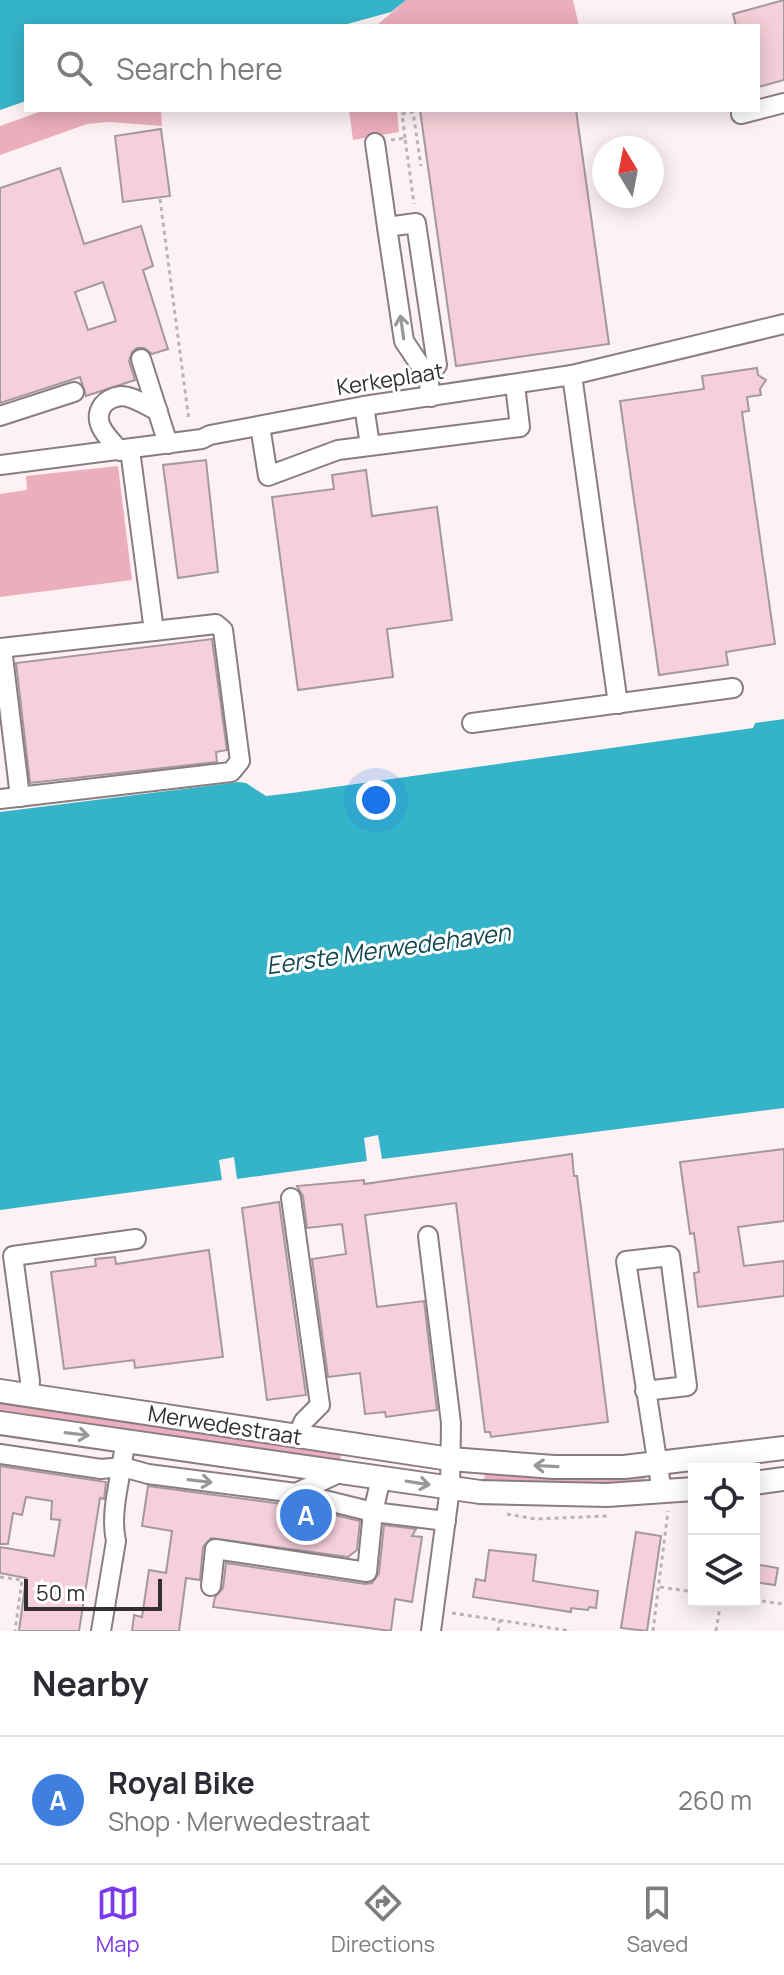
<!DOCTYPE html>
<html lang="en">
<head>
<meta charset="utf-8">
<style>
  :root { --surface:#fff; --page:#f7f7f7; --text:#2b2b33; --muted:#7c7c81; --line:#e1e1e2; --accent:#7c3aed }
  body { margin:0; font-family:Manrope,sans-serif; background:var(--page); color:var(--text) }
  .controls { position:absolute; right:24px; bottom:24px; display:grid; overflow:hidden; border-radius:0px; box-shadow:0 4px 20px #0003 }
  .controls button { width:72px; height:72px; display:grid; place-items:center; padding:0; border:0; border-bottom:2px solid var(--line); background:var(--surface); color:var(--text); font:40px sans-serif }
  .compass { position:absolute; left:592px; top:136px; width:72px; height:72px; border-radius:50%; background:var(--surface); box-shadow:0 4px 20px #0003; rotate:350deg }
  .scale { position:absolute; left:24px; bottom:20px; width:138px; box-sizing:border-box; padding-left:8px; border:4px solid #332f30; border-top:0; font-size:22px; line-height:28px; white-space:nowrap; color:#332f30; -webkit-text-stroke:6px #fff; paint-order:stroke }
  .you { position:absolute; left:376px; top:800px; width:28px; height:28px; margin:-20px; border:6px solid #fff; border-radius:50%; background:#1a73e8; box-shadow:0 0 0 12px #1a73e833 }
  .badge { display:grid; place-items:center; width:52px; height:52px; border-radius:50%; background:var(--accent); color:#fff; font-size:26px; font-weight:700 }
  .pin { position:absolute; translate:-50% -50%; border:4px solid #fff; box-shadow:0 2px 8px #0006 }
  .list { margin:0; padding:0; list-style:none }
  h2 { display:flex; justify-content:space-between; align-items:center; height:104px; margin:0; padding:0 32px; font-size:34px }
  h2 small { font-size:26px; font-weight:400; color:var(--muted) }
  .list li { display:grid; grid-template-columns:52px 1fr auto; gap:24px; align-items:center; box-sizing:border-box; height:128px; padding:0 32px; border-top:2px solid var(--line) }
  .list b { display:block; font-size:30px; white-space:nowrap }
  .list p { margin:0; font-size:26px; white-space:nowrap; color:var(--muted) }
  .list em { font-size:26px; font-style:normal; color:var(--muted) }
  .icon { flex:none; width:44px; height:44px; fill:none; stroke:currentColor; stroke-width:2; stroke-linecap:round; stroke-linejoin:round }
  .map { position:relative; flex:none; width:784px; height:1631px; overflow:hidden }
  .search { position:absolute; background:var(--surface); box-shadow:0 4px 20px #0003; left:24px; right:24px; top:24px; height:88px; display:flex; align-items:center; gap:20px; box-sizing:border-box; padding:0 28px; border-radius:0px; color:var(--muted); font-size:30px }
  .sheet { height:232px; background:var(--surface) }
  nav { display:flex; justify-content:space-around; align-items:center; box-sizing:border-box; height:112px; border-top:2px solid var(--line); background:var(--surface); font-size:22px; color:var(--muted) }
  nav a { display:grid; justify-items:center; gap:4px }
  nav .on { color:var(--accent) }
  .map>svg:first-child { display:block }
  .green { fill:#ecaebe }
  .water { fill:#35b4c9 }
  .building { fill:#f5cfd9; stroke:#a4989b; stroke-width:2; fill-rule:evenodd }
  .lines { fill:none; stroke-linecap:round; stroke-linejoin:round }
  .minor-casing { stroke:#887d80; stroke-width:22 }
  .major-casing { stroke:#887d80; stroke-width:26 }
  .path { stroke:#bdb3b5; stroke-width:3; stroke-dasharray:4 4; stroke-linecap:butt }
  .minor { stroke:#fff; stroke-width:18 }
  .major { stroke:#fff; stroke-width:22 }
  .oneway { stroke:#999798 }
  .labels { text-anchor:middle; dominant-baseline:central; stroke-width:6; stroke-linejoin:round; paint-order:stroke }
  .street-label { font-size:22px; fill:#332f30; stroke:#fff }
  .water-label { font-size:24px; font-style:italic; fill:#114750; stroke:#fff }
</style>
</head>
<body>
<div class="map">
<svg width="784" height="1631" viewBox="0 0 784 1631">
  <rect width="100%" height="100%" fill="#fef1f4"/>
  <!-- green -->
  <g class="green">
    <path d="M406 0H573L579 26H376Z"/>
    <path d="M45 110H161L162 126 109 122 87 124 0 155V126Z"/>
    <path d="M349 110H397L399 132 353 140Z"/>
    <path d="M118 466 132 580 0 597V494L27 490 26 476Z"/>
    <path d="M0 1399 342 1450 340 1462 0 1411Z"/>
    <path d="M485 1471 645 1475 646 1480 641 1485 484 1482Z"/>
  </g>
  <!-- water -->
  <g class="water">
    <path d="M0 0H406L391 12 340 26H26V101L0 110Z"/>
    <path d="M784 719V1108L382 1159 378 1135 364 1138 367 1161 237 1179 234 1157 219 1160 222 1180 0 1210V812L239 782 246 783 266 796 292 793 753 728 755 723Z"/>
  </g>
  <!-- building -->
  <g class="building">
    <path d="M784 0V80L758 87V26H736L733 14Z"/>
    <path d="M420 110H576L609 344 456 366Z"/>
    <path d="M161 129 170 196 123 202 115 136Z"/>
    <path d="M60 168 84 244 141 226 153 266 143 270 168 349 152 354 144 348H137L132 352 129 361 135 380 86 396 80 377 0 403V188ZM103 282 116 321 88 330 75 292Z"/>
    <path d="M757 368 758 375 766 380 760 389 761 395 747 397 749 411 742 412 775 644 726 652 728 665 659 675 620 401 704 389 702 376Z"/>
    <path d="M206 460 218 572 178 578 163 465Z"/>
    <path d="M366 470 372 516 437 507 452 620 387 629 393 677 298 690 272 497 334 489 332 475Z"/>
    <path d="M212 639 227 750 216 752 217 762 30 783 16 663Z"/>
    <path d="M784 1149V1221L738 1227 744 1266 784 1261V1296L698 1307 694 1273 699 1272 694 1233 690 1234 680 1162Z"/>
    <path d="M572 1154 574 1176H577L608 1422 491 1437 490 1432H485L456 1203 365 1215 377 1307 424 1301 437 1410 386 1417 385 1412 365 1414 360 1373 328 1377 312 1259 346 1254 342 1224 307 1228 303 1196 297 1186 364 1180V1184Z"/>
    <path d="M279 1202 306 1395 267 1400 242 1208Z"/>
    <path d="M209 1250 223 1357 135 1368 134 1360 64 1369 51 1272 96 1266 95 1259 115 1257 116 1264Z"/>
    <path d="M0 1466 106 1482 104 1499 100 1498 79 1631H19L26 1578 0 1573V1547L54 1556 60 1520 51 1519 52 1501 26 1497 22 1515 13 1513 8 1544H0Z"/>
    <path d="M148 1486 298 1506 360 1521 357 1550 348 1557 211 1538 203 1547 200 1580 186 1578 179 1631H132L134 1615 142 1617 149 1570 166 1573 172 1531 142 1526Z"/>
    <path d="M384 1525 416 1529 412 1536 422 1537 412 1602 395 1599 391 1631 213 1607 215 1597 223 1588 226 1563 365 1584 372 1583 379 1573Z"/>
    <path d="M636 1532 661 1536 647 1631 621 1628Z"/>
    <path d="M489 1550 536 1555 533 1581 598 1591 596 1608 589 1607 588 1610 571 1608V1612L473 1597 476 1579 485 1581Z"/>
    <path d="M754 1564 778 1568 775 1585 754 1582Z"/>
  </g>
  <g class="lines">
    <!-- minor casing -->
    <g class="minor-casing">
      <g id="minor">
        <path d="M741 114 784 103"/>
        <path d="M375 143 387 227"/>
        <path d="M141 359 168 444"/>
        <path d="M572 375 618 704"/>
        <path d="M428 377 437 365 416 223 387 227 404 341 428 377 431 397"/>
        <path d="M364 406 370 445"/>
        <path d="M0 416 74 392"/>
        <path d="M260 426 268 476 338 450 520 427 515 385"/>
        <path d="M120 451C110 439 90 423 103 405 107 400 114 397 121 396 133 396 147 406 158 411"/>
        <path d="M0 465 202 439 210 435 364 406 572 375 784 324"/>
        <path d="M0 648 154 631 130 450"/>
        <path d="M2 648 20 797"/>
        <path d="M472 723 733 688"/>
        <path d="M0 799 231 772 240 761 223 630 216 624 154 631"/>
        <path d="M291 1198 320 1405 304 1421 297 1436"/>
        <path d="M428 1236 451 1423 450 1488 431 1631"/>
        <path d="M645 1391 687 1386 670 1256 626 1261 662 1492"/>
        <path d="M29 1396 30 1381 13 1256 136 1239"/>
        <path d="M0 1454 101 1469 123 1467 148 1474 296 1493 341 1472"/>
        <path d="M296 1493 373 1512 446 1521"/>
        <path d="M211 1586 215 1549 367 1572 373 1512 381 1478"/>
        <path d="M101 1631 116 1541C109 1509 123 1473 125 1440"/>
      </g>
    </g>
    <!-- major casing -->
    <g class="major-casing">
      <g id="major">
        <path d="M0 1391 450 1459 554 1467H624L784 1448"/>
        <path d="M0 1423 480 1492 607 1495 694 1489"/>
        <path d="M754 1483 784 1479"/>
      </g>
    </g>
    <!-- path -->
    <g class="path">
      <path d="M405 138 402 114 413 112 421 166"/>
      <path d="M391 140 405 138 414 204"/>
      <path d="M160 199 189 421"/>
      <path d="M507 1514 535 1519 607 1516"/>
      <path d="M0 1577 22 1580 15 1631"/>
      <path d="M660 1587 694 1592"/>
      <path d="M754 1600 784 1604"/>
      <path d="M452 1613 571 1631"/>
      <path d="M498 1631 500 1620"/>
      <path d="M653 1631 668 1511"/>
      <path d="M716 1631 721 1601"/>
    </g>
    <!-- minor -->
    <use href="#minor" class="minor"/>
    <!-- major -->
    <use href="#major" class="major"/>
  </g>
  <!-- one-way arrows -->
  <defs><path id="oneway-shaft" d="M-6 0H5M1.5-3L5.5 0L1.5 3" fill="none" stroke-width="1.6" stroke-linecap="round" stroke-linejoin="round" transform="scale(2)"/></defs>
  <g class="oneway">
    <use href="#oneway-shaft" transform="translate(402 327) rotate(-98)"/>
    <use href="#oneway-shaft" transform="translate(77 1434) rotate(7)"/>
    <use href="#oneway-shaft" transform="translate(546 1466) rotate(-177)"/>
    <use href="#oneway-shaft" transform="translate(200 1481) rotate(7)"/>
    <use href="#oneway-shaft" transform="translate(418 1483) rotate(9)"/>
  </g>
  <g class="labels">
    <!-- street labels -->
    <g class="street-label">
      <text transform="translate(390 379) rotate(-9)">Kerkeplaat</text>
      <text transform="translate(225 1425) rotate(9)">Merwedestraat</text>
    </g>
    <!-- water labels -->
    <g class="water-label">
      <text transform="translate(388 948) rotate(-8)">Eerste Merwedehaven</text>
    </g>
  </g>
</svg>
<div class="controls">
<button><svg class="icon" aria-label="locate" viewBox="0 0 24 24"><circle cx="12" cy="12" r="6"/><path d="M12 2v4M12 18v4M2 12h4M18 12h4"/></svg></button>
<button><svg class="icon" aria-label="layers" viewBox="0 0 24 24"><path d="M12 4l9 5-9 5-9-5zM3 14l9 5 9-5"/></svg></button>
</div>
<svg class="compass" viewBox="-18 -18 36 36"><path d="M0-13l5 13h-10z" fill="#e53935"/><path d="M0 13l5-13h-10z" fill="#7c7c81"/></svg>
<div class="scale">50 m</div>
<div class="you"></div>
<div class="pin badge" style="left:306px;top:1515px;background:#3f7fe0">A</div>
<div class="search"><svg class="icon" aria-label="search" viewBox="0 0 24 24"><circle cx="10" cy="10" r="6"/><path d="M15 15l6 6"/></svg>Search here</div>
</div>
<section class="sheet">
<h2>Nearby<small></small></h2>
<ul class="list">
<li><span class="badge" style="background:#3f7fe0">A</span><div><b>Royal Bike</b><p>Shop · Merwedestraat</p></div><em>260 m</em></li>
</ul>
</section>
<nav>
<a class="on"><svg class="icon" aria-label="map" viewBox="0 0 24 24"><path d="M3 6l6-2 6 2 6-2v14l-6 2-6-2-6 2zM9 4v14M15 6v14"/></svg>Map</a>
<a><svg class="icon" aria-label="directions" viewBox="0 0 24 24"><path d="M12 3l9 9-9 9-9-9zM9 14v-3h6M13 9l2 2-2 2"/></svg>Directions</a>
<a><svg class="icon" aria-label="saved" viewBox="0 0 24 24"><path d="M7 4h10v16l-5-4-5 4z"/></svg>Saved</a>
</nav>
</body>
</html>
